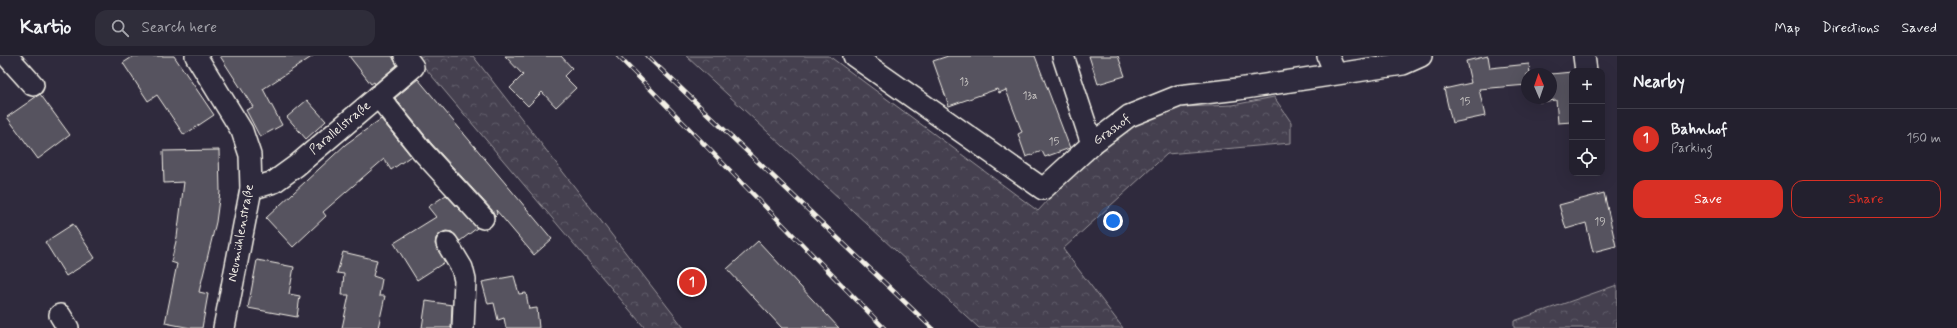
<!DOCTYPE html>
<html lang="en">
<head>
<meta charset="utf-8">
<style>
  :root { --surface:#23202e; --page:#2f2d3a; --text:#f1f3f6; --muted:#a3a3aa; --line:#403e4a; --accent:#d93025 }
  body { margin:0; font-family:Mynerve,sans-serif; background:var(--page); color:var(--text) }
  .controls { position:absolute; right:12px; top:12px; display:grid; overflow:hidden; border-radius:8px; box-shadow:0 4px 16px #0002 }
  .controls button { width:36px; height:36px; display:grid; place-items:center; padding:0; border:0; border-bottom:1px solid var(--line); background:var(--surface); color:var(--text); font:20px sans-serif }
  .compass { position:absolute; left:1521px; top:12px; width:36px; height:36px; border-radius:50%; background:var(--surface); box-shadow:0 4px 16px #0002; rotate:358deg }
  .you { position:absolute; left:1113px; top:165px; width:14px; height:14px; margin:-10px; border:3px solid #fff; border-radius:50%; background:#1a73e8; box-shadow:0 0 0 6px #1a73e833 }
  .badge { display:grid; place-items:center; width:26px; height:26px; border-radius:50%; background:var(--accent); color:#fff; font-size:13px; font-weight:700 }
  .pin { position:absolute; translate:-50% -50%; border:2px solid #fff; box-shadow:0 1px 4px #0006 }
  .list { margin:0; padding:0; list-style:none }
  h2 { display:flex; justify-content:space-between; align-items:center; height:52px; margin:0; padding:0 16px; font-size:17px }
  h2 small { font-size:13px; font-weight:400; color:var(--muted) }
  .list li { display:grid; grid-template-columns:26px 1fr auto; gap:12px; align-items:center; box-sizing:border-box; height:60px; padding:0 16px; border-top:1px solid var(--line) }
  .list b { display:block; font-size:15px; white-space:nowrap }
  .list p { margin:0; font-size:13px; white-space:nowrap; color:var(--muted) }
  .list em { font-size:13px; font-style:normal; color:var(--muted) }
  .actions { display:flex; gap:8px; padding:12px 16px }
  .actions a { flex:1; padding:9px 0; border:1px solid var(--accent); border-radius:12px; text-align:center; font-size:14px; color:var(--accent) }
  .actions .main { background:var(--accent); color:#fff }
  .icon { flex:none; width:22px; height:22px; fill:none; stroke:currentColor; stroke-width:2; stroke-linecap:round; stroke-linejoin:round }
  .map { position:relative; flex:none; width:1617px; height:272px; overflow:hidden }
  header { display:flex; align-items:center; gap:24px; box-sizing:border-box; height:56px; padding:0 20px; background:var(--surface); border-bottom:1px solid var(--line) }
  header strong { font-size:19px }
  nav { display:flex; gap:22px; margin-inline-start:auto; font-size:14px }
  .search { width:280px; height:36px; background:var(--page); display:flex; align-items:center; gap:10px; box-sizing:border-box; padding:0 14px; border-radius:12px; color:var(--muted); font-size:15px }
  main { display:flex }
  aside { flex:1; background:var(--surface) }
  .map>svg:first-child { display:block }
  .forest { fill:url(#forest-crowns); stroke:#9c989c }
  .building { fill:#56525f; stroke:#f4f1e8 }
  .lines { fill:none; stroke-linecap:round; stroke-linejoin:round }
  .minor-casing { stroke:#f4f1e8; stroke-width:24 }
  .minor { stroke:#2f2a3d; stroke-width:21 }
  .rail-casing { stroke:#f4f1e8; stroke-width:4.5 }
  .rail { stroke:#2f2a3d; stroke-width:3; stroke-dasharray:9; stroke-linecap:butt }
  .labels { text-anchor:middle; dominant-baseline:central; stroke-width:3; stroke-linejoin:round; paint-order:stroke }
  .number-label { font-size:11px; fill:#ccc9c6 }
  .street-label { font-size:13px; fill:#f4f1e8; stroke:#2f2a3d }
</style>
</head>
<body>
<header>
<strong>Kartio</strong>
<div class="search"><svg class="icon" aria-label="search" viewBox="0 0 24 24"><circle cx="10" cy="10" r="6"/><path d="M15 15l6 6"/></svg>Search here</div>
<nav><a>Map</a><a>Directions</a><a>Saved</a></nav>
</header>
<main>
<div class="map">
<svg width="1617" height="272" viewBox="0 0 1617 272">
  <defs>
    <pattern id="forest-crowns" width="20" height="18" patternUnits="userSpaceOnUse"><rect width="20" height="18" fill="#454050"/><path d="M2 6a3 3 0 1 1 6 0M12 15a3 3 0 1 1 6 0" fill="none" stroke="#605c69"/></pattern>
  </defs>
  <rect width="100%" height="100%" fill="#2f2a3d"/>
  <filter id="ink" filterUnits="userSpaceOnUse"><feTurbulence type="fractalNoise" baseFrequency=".025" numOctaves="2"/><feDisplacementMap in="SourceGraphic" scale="8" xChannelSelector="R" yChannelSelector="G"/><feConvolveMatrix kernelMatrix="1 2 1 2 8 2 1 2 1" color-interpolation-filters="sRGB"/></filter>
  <g filter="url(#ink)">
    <!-- forest -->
    <g class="forest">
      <path d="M415 0H473L684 272H645Z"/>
      <path d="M686 0H829L1038 155 1096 92 1156 52 1233 49 1274 41 1291 66V87L1167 98 1063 193 1123 272H979Z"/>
      <path d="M1617 229V272H1514V265Z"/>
    </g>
    <!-- building -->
    <g class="building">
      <path d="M134 0H174L214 59 184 79 157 39 148 45 123 7Z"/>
      <path d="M220 0H313L263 33 282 69 260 81 246 54 253 51Z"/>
      <path d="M349 0H392L397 9 375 28 374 26 371 28Z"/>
      <path d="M505 0H561L572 12 564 20 576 32 556 51 542 36 528 50 510 32 523 19Z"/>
      <path d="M948 0H1035L1070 92 1045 101 1042 95 1026 101 1018 78 1022 76 1006 34 999 37 997 33 949 50 933 5Z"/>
      <path d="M1089 0H1118L1125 20 1098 28Z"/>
      <path d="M1488 0 1490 12 1529 8 1530 18H1527V29L1479 33 1485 60 1452 67 1444 33 1471 27 1466 5Z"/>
      <path d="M1572 16V66L1558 67 1556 44 1539 46V42H1551V18Z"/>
      <path d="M418 23 552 183 534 199 496 154 497 158 495 160 492 154 431 87 395 42Z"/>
      <path d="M40 38 70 79 38 103 7 61Z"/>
      <path d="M307 44 326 65 306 83 287 61Z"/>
      <path d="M381 63 411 100 391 114 384 103 323 156 326 160 293 191 266 162 346 88Z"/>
      <path d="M219 94 220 136 216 166 199 236 208 238 202 272H191L165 267 177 208 171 206 177 181 184 126 164 127 163 95Z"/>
      <path d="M1604 137 1616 190 1593 196 1586 167 1566 173 1559 149Z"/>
      <path d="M446 139 477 172 460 185 452 176 446 175 441 177 436 182 435 188 445 206 417 224 394 187 436 161 428 151Z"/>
      <path d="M73 168 95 202 66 220 45 186Z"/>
      <path d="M758 185 839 272H782L727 213Z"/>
      <path d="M343 196 377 204 373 220 382 223 379 240H385L378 272H342L349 239H342L344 218 337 217Z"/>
      <path d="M257 204 294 211 289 238 300 240 297 261 248 252Z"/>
      <path d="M514 220 519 238 526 237 529 253 537 252 539 272H506L504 262 498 264 494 247 488 248 482 226Z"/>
      <path d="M426 245 452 249 451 272H422Z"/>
    </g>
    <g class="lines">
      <!-- minor casing -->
      <g class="minor-casing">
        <g id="minor">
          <path d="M7 0 33 29"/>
          <path d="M196 0 242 75 250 99 251 133 224 272"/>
          <path d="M854 0 1043 133 1092 88 1129 60 1179 40 1238 33 1403 8 1421 0"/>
          <path d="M1063 0 1092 88"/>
          <path d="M1328 0 1335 17"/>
          <path d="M1584 0 1586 15"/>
          <path d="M378 40 422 95 483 162"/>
          <path d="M251 133 274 126 296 110 413 11 405 0"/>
          <path d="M447 187 462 212 465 224 463 272"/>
          <path d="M60 259 68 272"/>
        </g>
      </g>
      <!-- minor -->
      <use href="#minor" class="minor"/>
      <!-- rail casing -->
      <g class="rail-casing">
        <g id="rail">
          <path d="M618 0 884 272"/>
          <path d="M647 0 932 272"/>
        </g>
      </g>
      <!-- rail -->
      <use href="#rail" class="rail"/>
    </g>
  </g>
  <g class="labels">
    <!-- number labels -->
    <g class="number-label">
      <text x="964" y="26">13</text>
      <text x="1030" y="40">13a</text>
      <text x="1465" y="46">15</text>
      <text x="1054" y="86">15</text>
      <text x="1600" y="166">19</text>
    </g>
    <!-- street labels -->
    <g class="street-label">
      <text transform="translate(340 72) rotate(-40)">Parallelstraße</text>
      <text transform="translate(1112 74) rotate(-36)">Grashof</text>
      <text transform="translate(241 177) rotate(-80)">Neumühlenstraße</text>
    </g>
  </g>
</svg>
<div class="controls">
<button>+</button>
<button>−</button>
<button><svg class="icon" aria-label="locate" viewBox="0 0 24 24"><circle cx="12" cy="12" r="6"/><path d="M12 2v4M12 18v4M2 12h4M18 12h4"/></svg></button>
</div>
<svg class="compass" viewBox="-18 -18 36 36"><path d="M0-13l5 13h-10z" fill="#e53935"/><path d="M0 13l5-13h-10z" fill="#a3a3aa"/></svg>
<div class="you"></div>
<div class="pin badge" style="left:692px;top:226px">1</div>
</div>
<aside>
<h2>Nearby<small></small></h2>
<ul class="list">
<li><span class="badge">1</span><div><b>Bahnhof</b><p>Parking</p></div><em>150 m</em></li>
</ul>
<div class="actions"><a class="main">Save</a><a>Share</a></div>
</aside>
</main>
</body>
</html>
